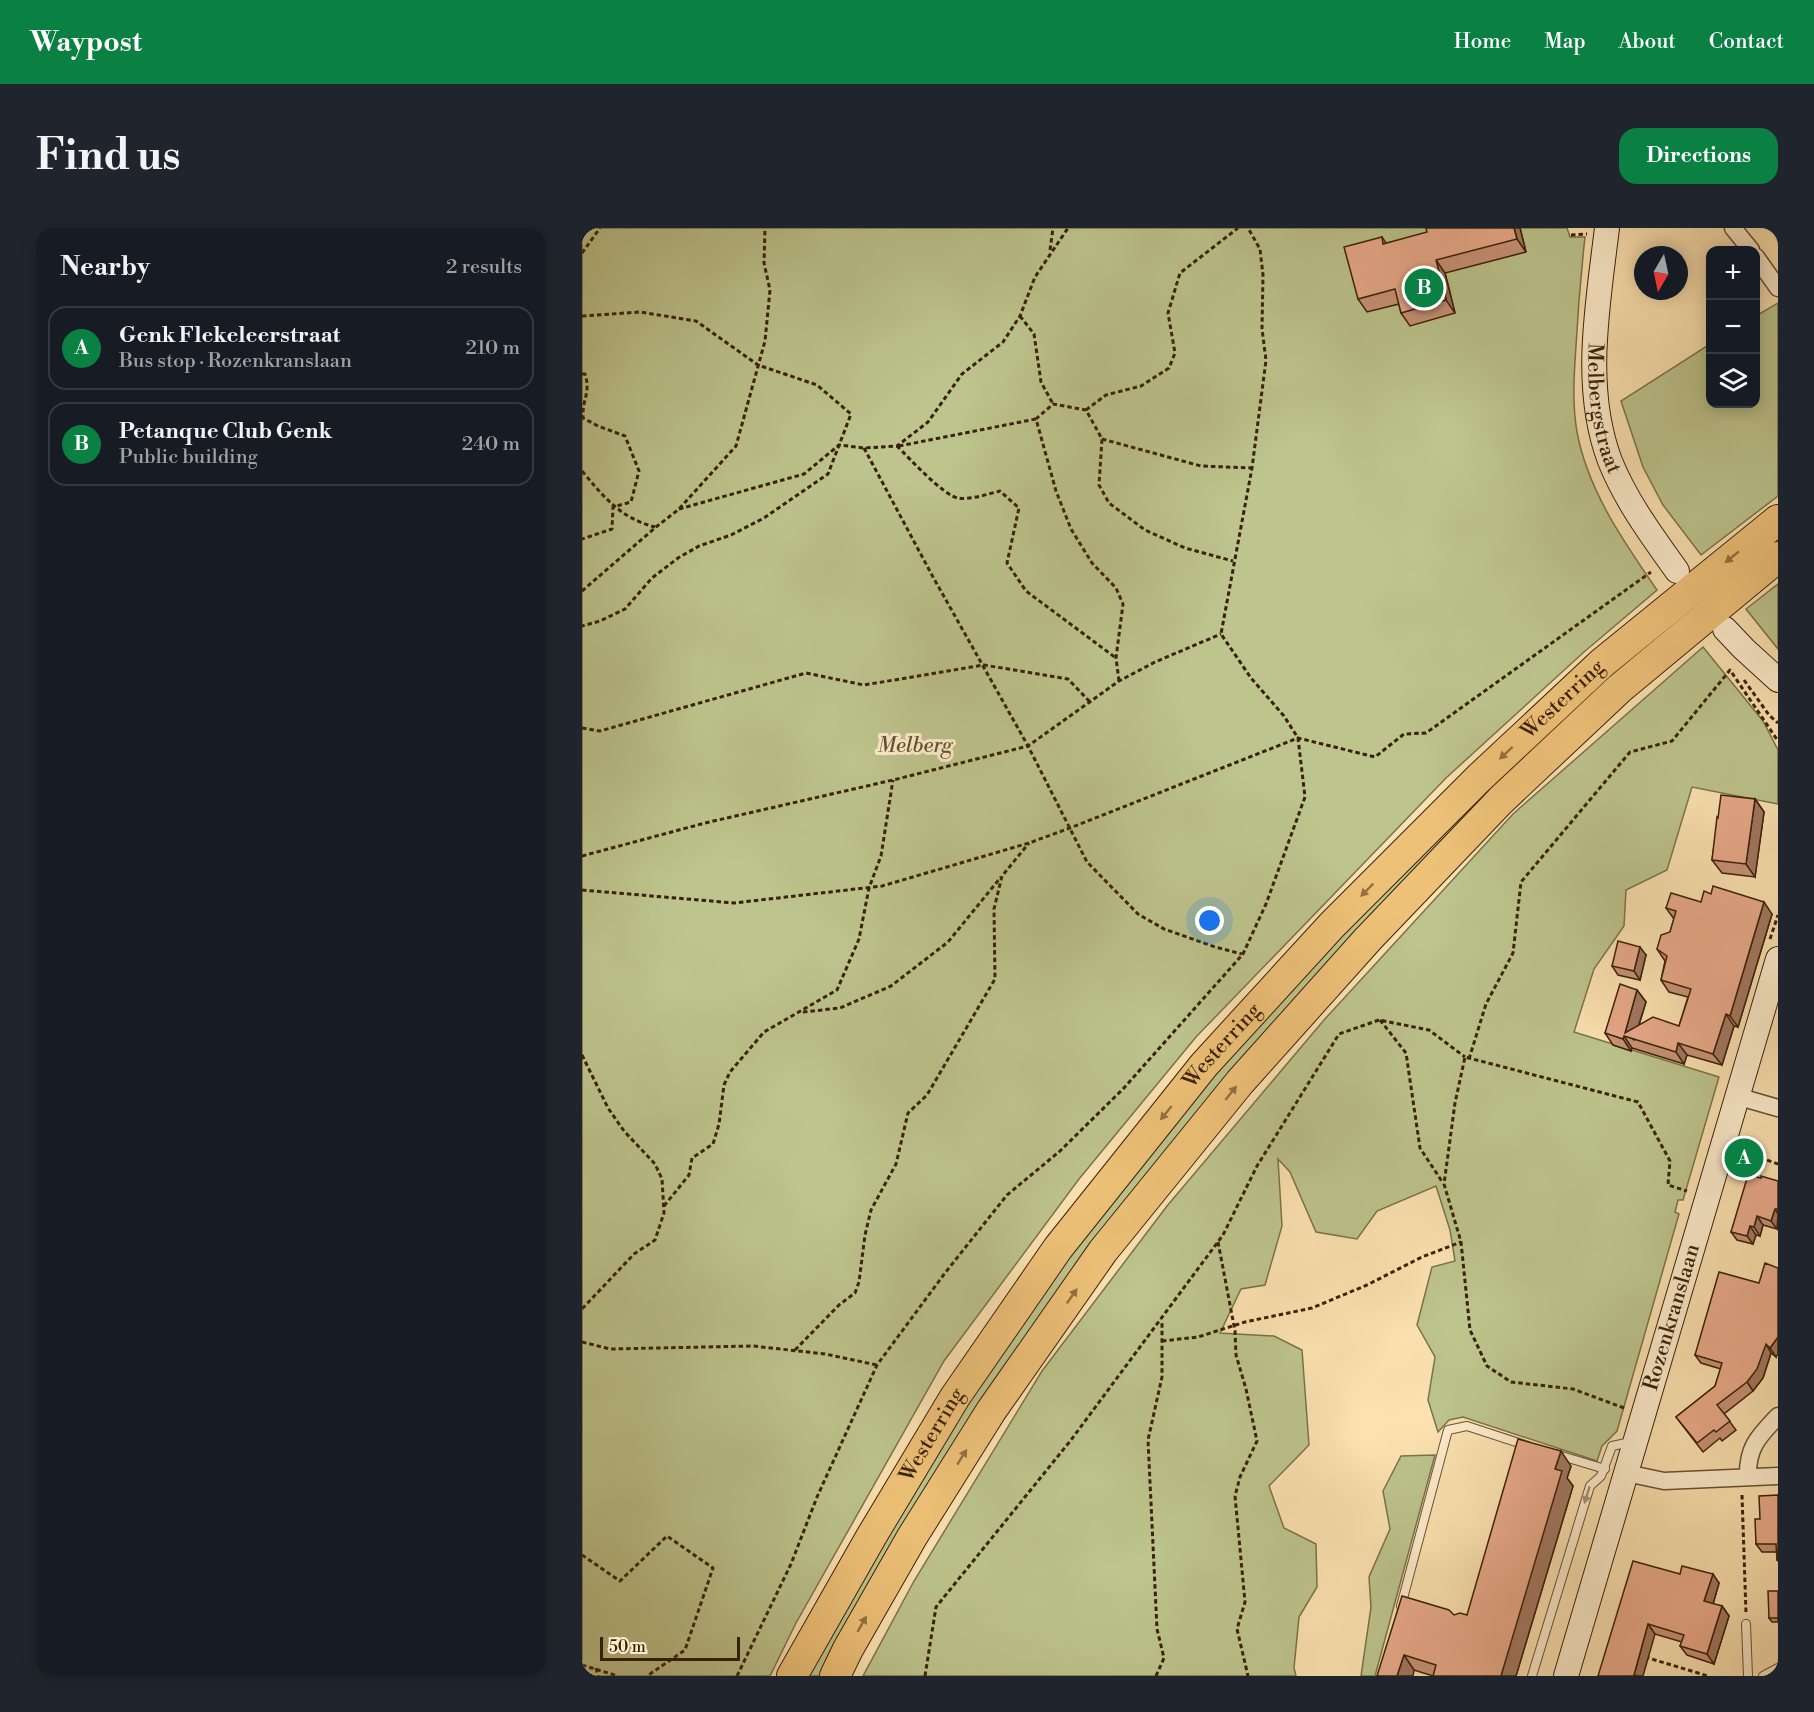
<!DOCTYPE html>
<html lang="en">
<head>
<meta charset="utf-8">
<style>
  :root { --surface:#171b24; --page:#20242c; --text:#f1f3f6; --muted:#9ea1a6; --line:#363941; --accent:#0b8043 }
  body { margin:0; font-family:"Libre Bodoni",serif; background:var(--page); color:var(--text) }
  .controls { position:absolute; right:18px; top:18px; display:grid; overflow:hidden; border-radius:12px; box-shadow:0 3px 15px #0003 }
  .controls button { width:54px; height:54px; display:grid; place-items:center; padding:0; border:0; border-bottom:2px solid var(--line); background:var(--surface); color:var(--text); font:30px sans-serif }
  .compass { position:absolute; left:1052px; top:18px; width:54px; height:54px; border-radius:50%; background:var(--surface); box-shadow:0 3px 15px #0003; rotate:189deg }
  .scale { position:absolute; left:18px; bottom:15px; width:140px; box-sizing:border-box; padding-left:6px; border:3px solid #392109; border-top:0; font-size:16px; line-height:21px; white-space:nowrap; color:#392109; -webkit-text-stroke:4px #fdeccc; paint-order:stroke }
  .you { position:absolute; left:628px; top:693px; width:21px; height:21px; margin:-15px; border:4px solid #fff; border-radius:50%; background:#1a73e8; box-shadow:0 0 0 9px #1a73e833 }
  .badge { display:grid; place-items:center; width:39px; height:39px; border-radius:50%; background:var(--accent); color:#fff; font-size:20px; font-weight:700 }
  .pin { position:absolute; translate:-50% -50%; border:3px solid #fff; box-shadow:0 2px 6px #0006 }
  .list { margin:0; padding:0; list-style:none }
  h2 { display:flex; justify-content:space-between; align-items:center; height:78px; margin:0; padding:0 24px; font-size:26px }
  h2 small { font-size:20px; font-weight:400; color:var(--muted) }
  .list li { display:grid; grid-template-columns:39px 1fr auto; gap:18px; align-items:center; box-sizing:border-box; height:84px; margin:0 12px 12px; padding:0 12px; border:2px solid var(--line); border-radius:18px }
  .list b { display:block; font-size:22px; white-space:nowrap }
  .list p { margin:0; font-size:20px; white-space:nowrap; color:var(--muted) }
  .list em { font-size:20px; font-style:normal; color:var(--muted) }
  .icon { flex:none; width:33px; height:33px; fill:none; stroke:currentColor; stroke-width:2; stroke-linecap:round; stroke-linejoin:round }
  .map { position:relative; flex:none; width:1196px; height:1448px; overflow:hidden; border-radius:18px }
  header { display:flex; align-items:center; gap:36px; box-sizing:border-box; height:84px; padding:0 30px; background:var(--accent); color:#fff }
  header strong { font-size:28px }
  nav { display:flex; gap:33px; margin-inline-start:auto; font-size:21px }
  .intro { display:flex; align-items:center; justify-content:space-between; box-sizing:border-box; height:144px; padding:0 36px }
  h1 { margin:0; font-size:42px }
  .button { padding:15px 27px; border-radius:18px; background:var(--accent); color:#fff; font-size:21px; font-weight:700 }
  main { display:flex; gap:36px; padding:0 36px }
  aside { flex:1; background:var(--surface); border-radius:18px; box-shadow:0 3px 15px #0003 }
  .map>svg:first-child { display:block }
  .green { fill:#bdc48d; stroke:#7b724b; stroke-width:1.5 }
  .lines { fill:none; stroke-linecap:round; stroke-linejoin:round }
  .lane-casing { stroke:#6a5133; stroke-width:10 }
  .street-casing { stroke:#6a5133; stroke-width:19 }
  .secondary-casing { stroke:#392109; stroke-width:26 }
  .highway-casing { stroke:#392109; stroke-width:32 }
  .path { stroke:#392109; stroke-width:3; stroke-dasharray:4.5 3; stroke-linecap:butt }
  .lane { stroke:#fdeccc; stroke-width:8 }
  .street { stroke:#fdeccc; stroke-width:16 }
  .secondary { stroke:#fdeccc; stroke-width:24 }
  .highway { stroke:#eec178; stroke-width:30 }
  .wall { fill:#c89277; stroke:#392109; stroke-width:1.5 }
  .shaded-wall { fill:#a37761; stroke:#392109; stroke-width:1.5 }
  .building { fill:#e9aa8a; stroke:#392109; stroke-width:1.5 }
  .oneway { fill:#947140 }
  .oneway2 { fill:#a59174 }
  .labels { text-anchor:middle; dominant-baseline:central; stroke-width:6; stroke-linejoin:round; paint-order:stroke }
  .street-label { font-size:21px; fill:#392109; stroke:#fdeccc }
  .park-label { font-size:21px; font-style:italic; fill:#615231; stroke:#fdeccc }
</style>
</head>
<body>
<header>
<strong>Waypost</strong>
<nav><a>Home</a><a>Map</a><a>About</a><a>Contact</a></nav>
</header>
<div class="intro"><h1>Find us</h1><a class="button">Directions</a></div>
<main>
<aside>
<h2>Nearby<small>2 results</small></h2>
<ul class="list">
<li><span class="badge">A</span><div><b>Genk Flekeleerstraat</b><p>Bus stop · Rozenkranslaan</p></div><em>210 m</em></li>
<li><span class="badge">B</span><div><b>Petanque Club Genk</b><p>Public building</p></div><em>240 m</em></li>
</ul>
</aside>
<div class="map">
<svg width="1196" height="1448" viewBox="0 0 1196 1448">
  <rect width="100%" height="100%" fill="#fce2b1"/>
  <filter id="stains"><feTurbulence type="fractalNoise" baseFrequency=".00333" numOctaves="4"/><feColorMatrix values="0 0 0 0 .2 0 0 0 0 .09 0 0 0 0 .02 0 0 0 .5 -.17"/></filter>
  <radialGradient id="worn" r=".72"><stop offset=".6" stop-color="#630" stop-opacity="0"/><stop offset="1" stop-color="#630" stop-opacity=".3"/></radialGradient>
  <!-- green -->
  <g class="green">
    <path d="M0 0H985L988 9H1003C999 45 996 81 994 118 992 147 990 175 995 204 1006 263 1042 314 1075 362L1002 424 864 550 614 809 497 951 362 1133 214 1395 188 1448H0Z"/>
    <path d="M1196 75V268L1119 327 1081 277 1061 239 1039 173 1128 116V176H1174V88Z"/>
    <path d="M1196 356V421L1164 381Z"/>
    <path d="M1097 386 1099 390 701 788 241 1448H225L371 1195 504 1002 694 773 943 521Z"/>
    <path d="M1121 419 1181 493 1196 522V576L1110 559 1085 642 1044 662 1042 698 1012 741 992 804 1137 849 1101 972H1096L1093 984 1097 986 1035 1203 1020 1218 1015 1233 881 1189 867 1192 856 1204 846 1172 853 1129 835 1097 850 1039 873 1033 868 1002 854 958 795 983 775 1011 734 1004 708 944 696 931 700 998 683 1057 659 1061 638 1105 692 1108 720 1122 727 1217 687 1258 702 1300 734 1316 735 1359 717 1389 712 1440 714 1448H281L332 1353 460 1143 585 978 742 792 931 586Z"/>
    <path d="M853 1227 793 1448H779L789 1379 787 1349 808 1301 801 1263 819 1228Z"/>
  </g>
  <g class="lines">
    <!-- lane casing -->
    <g class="lane-casing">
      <g id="lane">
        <path d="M973 1226 1023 1241"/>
        <path d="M819 1378 866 1202 885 1198 946 1218"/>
        <path d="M1164 1396 1166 1448"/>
        <path d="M950 1448 1008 1258 1019 1248 1030 1218 1049 1214"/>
        <path d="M1181 1448 1196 1440"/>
      </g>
    </g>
    <!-- street casing -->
    <g class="street-casing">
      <g id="street">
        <path d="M1151 0 1169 22"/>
        <path d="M1174 29 1196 60"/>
        <path d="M1154 868 1196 880"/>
        <path d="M1044 1245 1082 1253 1196 1248"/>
        <path d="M1166 1249C1165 1219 1177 1208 1196 1188"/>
      </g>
    </g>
    <!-- secondary casing -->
    <g class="secondary-casing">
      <g id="secondary">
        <path id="s1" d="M1025 0C1016 76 1000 159 1028 233 1044 273 1070 308 1095 343"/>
        <path d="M1143 401 1162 421 1196 452"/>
        <path id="s2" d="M984 1448 1196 731"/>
      </g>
    </g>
    <!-- highway casing -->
    <g class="highway-casing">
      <g id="highway">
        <path id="s3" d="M210 1448 289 1309 373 1169 476 1020 622 837 750 697 897 550 1020 435 1196 292"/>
        <path d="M253 1448 266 1421 330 1309 409 1183 521 1023 658 854 786 711 919 572 1037 461 1196 329"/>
      </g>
    </g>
    <!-- path -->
    <g class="path">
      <path d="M989 7 1005 6"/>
      <path d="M468 22 471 0"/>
      <path d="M0 25 18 0"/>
      <path d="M0 88 58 84 114 93 176 137 235 157 269 186 246 246 182 290 149 307 117 318 96 330 70 350 43 381 18 393 0 398"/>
      <path d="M438 88 452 106 459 154 471 176"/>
      <path d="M0 146H3C9 165 0 171 1 190L16 198 43 208 57 243 49 274 31 279 30 301 0 311"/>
      <path d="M504 182 524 167 559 158 587 140 593 125 586 85 598 45 656 0"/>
      <path d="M520 211 619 238 670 240"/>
      <path d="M315 218C327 230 362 268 376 270 389 272 406 266 418 263L437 280 425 335 444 363 534 430"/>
      <path d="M317 218 454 191"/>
      <path d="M282 220 351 349 446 518 505 634 556 686 582 701 633 719 660 726"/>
      <path d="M0 243C22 269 38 290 73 299"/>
      <path d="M97 281 222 246 257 217 282 220 315 218 346 194 380 146 421 114 438 88 453 49 486 0"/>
      <path d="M0 363 74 299 97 281 154 218 183 113 188 62 182 35 183 0"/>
      <path d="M1162 452 1187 487 1196 495"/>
      <path d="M537 453 534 430 541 376 534 360 510 335 489 301 474 263 454 191 471 176 504 182 520 211 517 257 527 275 563 302 603 320 651 333"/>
      <path d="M0 500 18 503 224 445 282 457 402 437 486 451 509 475"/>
      <path d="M0 628 123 595 311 552 446 518 537 453 573 434 639 406"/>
      <path d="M0 662 152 675 300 658 447 615 488 600 716 510 793 529 822 506 844 505 1069 344"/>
      <path d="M1188 711 1196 687"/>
      <path d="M221 784 258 780 309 758 366 714 419 649"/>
      <path d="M798 792 824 825 838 920 861 955"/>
      <path d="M0 827 26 880 42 903 73 936 80 951 82 985 73 1012 52 1026 0 1081"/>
      <path d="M887 831 904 776 931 725 939 654 1048 524 1090 513 1148 442 1196 513"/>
      <path d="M1171 927 1196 936"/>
      <path d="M82 978 107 947 110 930 131 916 137 896 142 857 148 844 182 804 255 762 277 711 287 660 299 628 311 552"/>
      <path d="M636 1014 653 1103 654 1127 664 1161 675 1213 658 1249 653 1268 663 1374 655 1401 666 1448"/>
      <path d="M580 1113 616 1109 663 1094 730 1080 785 1057 840 1029 879 1014"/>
      <path d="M0 1114 28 1121 171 1118 243 1126 295 1137"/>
      <path d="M213 1122 257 1077 273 1065 277 1054 283 1007 289 982 314 936 326 885 345 867 413 751 412 681 420 648 447 615"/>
      <path d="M1042 1180 991 1161 929 1154 905 1138 888 1102 879 1014 862 956 873 875 883 829 1056 874 1088 933 1086 957 1105 963"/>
      <path d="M1160 1267 1164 1385"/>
      <path d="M0 1327 38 1353 85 1308 131 1340 103 1422 65 1448"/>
      <path d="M1063 1429 1126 1448"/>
      <path d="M0 1437 36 1448"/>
      <path d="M14 1440 16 1448"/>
      <path d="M155 1448 209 1336 235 1269 295 1137 363 1045 425 967 478 923 541 861 661 726 684 676 723 569 716 510 702 488 669 450 639 406 670 240 684 132 680 101 681 47 678 21 666 0"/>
      <path d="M343 1448 354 1379 489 1212 641 1007 675 938 757 806 797 792 847 802 883 829"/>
      <path d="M574 1448 582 1430 575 1401 566 1212 580 1149V1094"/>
    </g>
    <!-- lane -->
    <use href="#lane" class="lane"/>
    <!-- street -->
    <use href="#street" class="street"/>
    <!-- secondary -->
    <use href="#secondary" class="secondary"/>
    <!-- highway -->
    <use href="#highway" class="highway"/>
  </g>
  <!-- wall -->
  <g class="wall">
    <path d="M938 0 944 24 863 45 873 85 828 98 819 85 817 76 785 84 776 71 800 9 804 15Z"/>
    <path d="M1173 571 1182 584 1173 649 1140 645 1130 632 1136 590Z"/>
    <path d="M1119 674 1190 686 1156 799 1152 798 1140 837 1105 827 1102 836 1050 820 1049 823 1031 817 1023 805 1055 762 1064 774 1057 797 1097 798 1106 769 1087 764 1079 752 1083 733 1075 721 1088 704 1092 691 1084 680Z"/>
    <path d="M1064 727 1058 752 1036 747 1030 738Z"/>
    <path d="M1179 950 1196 953V998L1195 1001 1181 997 1178 1008 1174 1007 1171 1016 1155 1012 1149 1004Z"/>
    <path d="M1177 1055 1194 1129 1189 1125 1181 1150 1171 1163 1142 1186 1154 1202 1140 1213 1138 1210 1121 1224 1094 1189 1133 1158 1139 1141 1119 1135 1113 1127Z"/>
    <path d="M989 1238 985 1250 991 1258 934 1448H851L832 1442 795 1448 872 1387H885Z"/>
    <path d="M1196 1267V1333L1195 1332V1324H1180L1174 1316 1178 1291Z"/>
    <path d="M1098 1346 1137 1355 1131 1376 1140 1378 1147 1388 1132 1436 1105 1427 1098 1418 1100 1414 1073 1406 1016 1448Z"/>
    <path d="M1196 1363V1394H1190L1187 1390Z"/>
  </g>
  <!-- shaded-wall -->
  <g class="shaded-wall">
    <path d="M932 0H938L944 24 935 11Z"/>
    <path d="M854 32 863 45 873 85 864 72Z"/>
    <path d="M1173 571 1182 584 1173 649 1164 636Z"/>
    <path d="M1182 674 1190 686 1156 799 1148 788Z"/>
    <path d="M1058 719 1064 727 1058 752 1052 743Z"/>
    <path d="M1055 762 1064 774 1052 812 1043 805Z"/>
    <path d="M1144 786 1152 798 1140 837 1131 826Z"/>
    <path d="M1042 808 1050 820 1049 823 1041 811Z"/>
    <path d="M1096 815 1105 827 1102 836 1094 824Z"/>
    <path d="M1193 981 1196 986 1195 1001 1189 993Z"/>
    <path d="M1175 988 1181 997 1178 1008 1172 999Z"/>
    <path d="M1168 998 1174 1007 1171 1016 1165 1008Z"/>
    <path d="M1196 1109V1126L1194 1129 1188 1120Z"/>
    <path d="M1184 1116 1189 1125 1181 1150 1171 1163 1165 1154Z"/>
    <path d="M979 1223 989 1238 985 1250 991 1258 934 1448H919L973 1241Z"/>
    <path d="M1131 1346 1137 1355 1129 1383 1122 1373Z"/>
    <path d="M1140 1378 1147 1388 1132 1436 1125 1426Z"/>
    <path d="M1066 1396 1073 1406 1061 1448H1053L1052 1447Z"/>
    <path d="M822 1427 832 1442 831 1448H815Z"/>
  </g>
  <!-- building -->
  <g class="building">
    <path d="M844 0H932L935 11 854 32 864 72 819 85 813 61 776 71 762 19 800 9 801 16 845 4Z"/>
    <path d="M1139 567 1173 571 1164 636 1130 632 1135 589 1136 590Z"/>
    <path d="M1131 658 1182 674 1148 788 1144 786 1131 826 1096 815 1094 824 1042 808 1041 811 1023 805 1038 756 1055 762 1043 805 1071 789 1097 798 1109 761 1079 752 1085 728 1075 721 1079 707 1088 704 1094 683 1084 680 1089 665 1119 674 1122 663 1129 666Z"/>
    <path d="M1036 713 1058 719 1052 743 1030 738Z"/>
    <path d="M1166 947 1179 950V948L1196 953V981H1193L1189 993 1175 988 1172 999 1168 998 1165 1008 1149 1004Z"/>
    <path d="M1183 1035 1196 1040V1109L1188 1120 1184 1116 1175 1141 1165 1154 1135 1177 1148 1193 1134 1204 1132 1202 1115 1215 1094 1189 1133 1158 1140 1135 1113 1127 1137 1044 1177 1055Z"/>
    <path d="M936 1211 979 1223 973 1241 980 1243 919 1448H851L854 1437 822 1427 815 1448H795L820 1368 867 1382 872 1387 878 1385 885 1387Z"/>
    <path d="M1196 1267V1332H1195L1194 1316H1174L1173 1291H1178L1177 1268Z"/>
    <path d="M1051 1333 1098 1346 1100 1338 1131 1346 1122 1373 1140 1378 1125 1426 1098 1418 1102 1407 1066 1396 1052 1447 1057 1448H1016Z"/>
    <path d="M1186 1363H1196V1390H1187Z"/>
  </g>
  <!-- one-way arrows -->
  <defs><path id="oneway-solid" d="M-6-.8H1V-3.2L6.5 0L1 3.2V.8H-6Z" transform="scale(1.5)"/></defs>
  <g class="oneway">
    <use href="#oneway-solid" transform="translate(1150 329) rotate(141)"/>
    <use href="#oneway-solid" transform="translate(924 525) rotate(137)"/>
    <use href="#oneway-solid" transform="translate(785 662) rotate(135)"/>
    <use href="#oneway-solid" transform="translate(649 865) rotate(-51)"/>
    <use href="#oneway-solid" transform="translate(584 885) rotate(129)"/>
    <use href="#oneway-solid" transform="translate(490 1068) rotate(-55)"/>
    <use href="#oneway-solid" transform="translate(380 1229) rotate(-58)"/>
    <use href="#oneway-solid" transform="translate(280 1396) rotate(-60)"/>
  </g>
  <use class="oneway2" href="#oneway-solid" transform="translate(1005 1267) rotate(107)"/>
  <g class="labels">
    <!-- street labels -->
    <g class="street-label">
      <text stroke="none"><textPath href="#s1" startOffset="182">Melbergstraat</textPath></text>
      <text stroke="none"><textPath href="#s3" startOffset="1251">Westerring</textPath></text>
      <text stroke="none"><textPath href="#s3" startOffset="765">Westerring</textPath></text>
      <text stroke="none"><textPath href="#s2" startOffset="374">Rozenkranslaan</textPath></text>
      <text stroke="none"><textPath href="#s3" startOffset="279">Westerring</textPath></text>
    </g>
    <!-- park labels -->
    <g class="park-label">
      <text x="333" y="518">Melberg</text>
    </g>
  </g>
  <rect width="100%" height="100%" filter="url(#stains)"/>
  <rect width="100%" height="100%" fill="url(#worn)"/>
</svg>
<div class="controls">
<button>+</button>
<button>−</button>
<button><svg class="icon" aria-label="layers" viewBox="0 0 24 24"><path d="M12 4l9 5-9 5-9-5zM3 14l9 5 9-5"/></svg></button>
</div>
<svg class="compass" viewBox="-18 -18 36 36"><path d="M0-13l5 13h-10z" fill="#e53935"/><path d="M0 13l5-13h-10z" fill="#9ea1a6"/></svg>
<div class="scale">50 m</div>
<div class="you"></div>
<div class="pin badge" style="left:1162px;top:930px">A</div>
<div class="pin badge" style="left:842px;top:60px">B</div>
</div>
</main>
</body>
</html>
